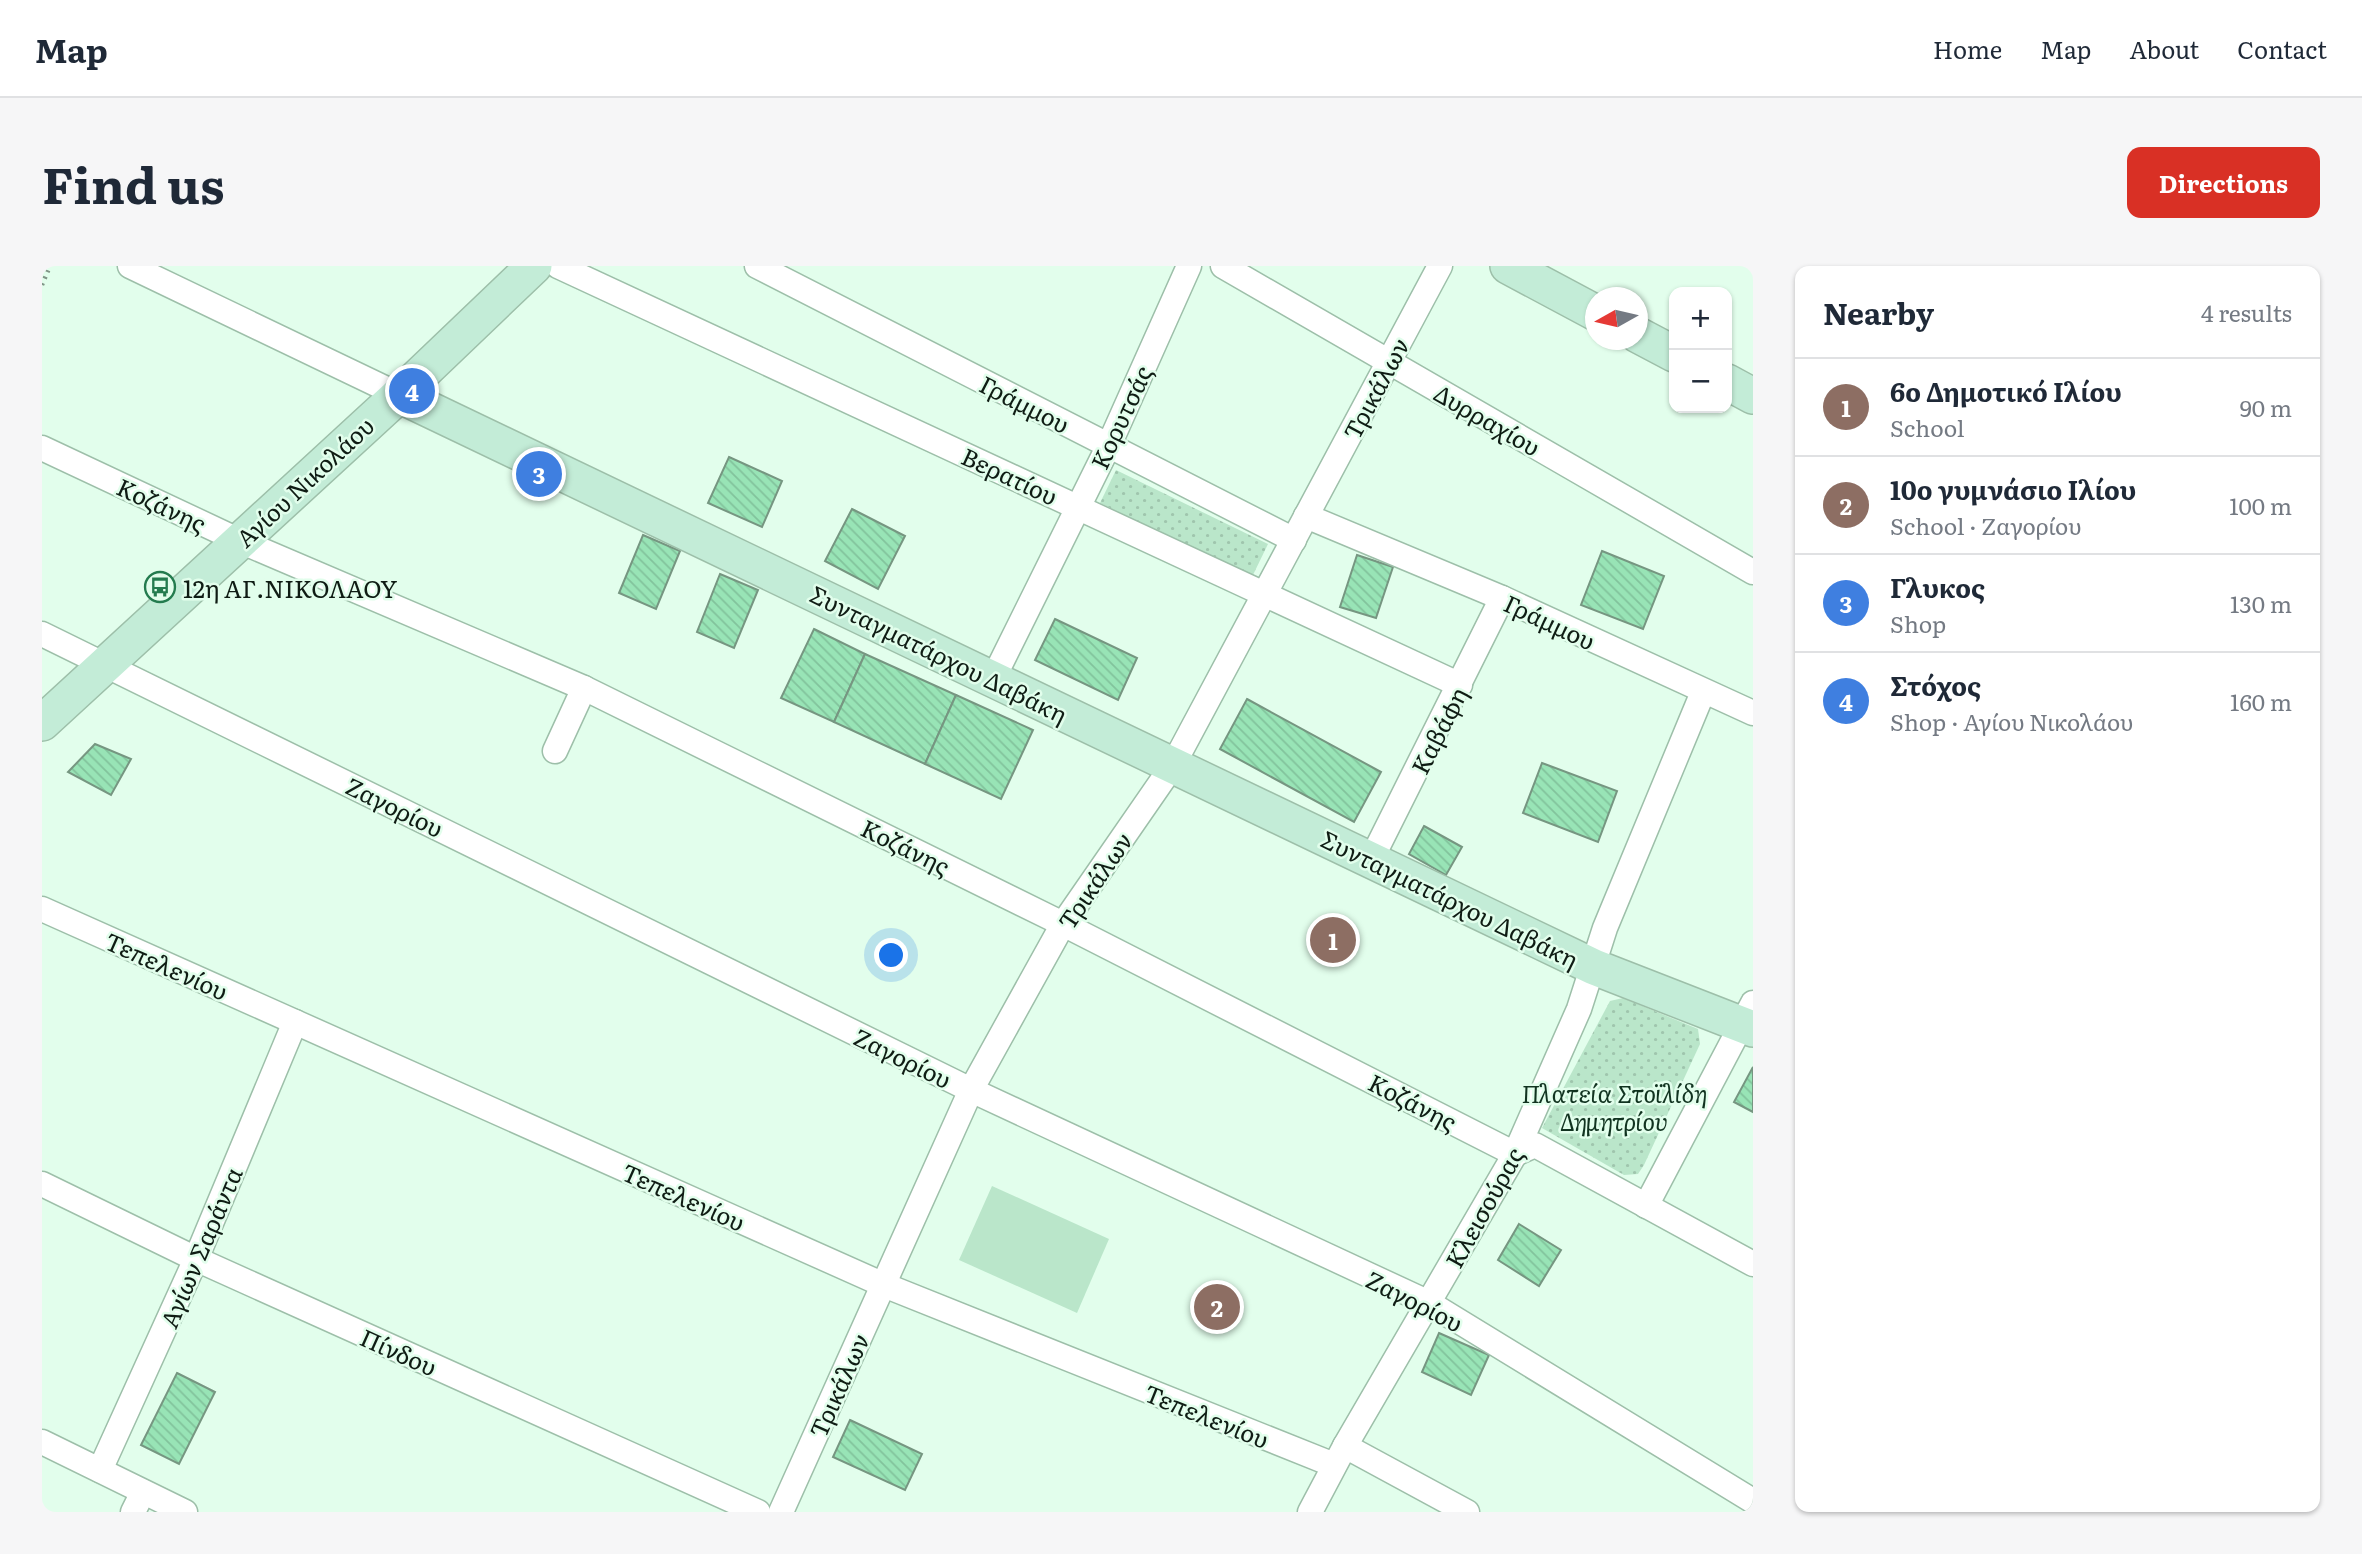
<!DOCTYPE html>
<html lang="en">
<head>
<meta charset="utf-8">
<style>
  :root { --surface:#fff; --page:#f6f6f7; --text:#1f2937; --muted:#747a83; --line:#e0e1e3; --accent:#d93025 }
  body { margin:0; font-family:Literata,serif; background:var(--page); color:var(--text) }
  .controls { position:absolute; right:21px; top:21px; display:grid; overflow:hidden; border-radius:14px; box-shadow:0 2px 5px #0004 }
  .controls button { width:63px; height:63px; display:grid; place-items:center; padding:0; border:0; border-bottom:2px solid var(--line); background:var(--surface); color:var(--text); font:35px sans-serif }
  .compass { position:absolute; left:1543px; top:21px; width:63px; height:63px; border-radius:50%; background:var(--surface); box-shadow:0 2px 5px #0004; rotate:262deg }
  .you { position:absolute; left:850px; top:690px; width:24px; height:24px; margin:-18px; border:5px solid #fff; border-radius:50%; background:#1a73e8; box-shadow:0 0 0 10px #1a73e833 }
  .badge { display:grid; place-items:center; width:46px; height:46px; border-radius:50%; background:var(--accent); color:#fff; font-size:23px; font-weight:700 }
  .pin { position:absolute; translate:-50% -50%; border:4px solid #fff; box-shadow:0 2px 7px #0006 }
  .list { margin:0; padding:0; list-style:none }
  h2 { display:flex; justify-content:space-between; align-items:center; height:91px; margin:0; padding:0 28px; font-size:30px }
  h2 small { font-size:23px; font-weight:400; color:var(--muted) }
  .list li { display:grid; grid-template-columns:46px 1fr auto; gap:21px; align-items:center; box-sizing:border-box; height:98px; padding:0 28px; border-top:2px solid var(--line) }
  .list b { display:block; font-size:26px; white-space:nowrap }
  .list p { margin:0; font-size:23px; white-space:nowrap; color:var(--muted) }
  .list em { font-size:23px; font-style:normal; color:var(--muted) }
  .map { position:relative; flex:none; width:1711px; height:1246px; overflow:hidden; border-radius:14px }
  header { display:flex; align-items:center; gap:42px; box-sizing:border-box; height:98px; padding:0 35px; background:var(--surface); border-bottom:2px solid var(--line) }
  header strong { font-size:33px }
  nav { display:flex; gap:38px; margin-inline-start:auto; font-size:24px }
  .intro { display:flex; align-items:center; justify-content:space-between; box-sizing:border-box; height:168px; padding:0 42px }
  h1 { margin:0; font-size:49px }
  .button { padding:18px 32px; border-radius:14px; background:var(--accent); color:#fff; font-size:24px; font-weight:700 }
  main { display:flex; gap:42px; padding:0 42px }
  aside { flex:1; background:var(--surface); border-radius:14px; box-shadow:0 2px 5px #0004 }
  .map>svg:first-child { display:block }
  .grass { fill:url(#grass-dots) }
  .pitch { fill:#bae6ca }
  .building { fill:url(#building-back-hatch); stroke:#769681; stroke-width:2 }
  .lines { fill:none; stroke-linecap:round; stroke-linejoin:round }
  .street-casing { stroke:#9dbfa9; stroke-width:27 }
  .secondary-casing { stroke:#9dbfa9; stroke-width:38 }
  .path { stroke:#809587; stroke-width:4.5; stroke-dasharray:2 5; stroke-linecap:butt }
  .street { stroke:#fff; stroke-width:24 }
  .secondary { stroke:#c3ecd7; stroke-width:35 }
  .labels { text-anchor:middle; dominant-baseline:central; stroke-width:5; stroke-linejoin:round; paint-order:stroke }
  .street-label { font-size:24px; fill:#0f1c14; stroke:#e2feec }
  .poi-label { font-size:24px; fill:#0f1c14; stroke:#e2feec; text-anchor:start }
  .park-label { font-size:24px; font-style:italic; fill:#113320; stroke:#e2feec }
</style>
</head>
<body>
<header>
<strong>Map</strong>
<nav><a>Home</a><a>Map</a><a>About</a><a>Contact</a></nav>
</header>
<div class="intro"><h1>Find us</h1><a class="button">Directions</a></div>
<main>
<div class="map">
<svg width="1711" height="1246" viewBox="0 0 1711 1246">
  <defs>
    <pattern id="grass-dots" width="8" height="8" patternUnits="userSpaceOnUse" patternTransform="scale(1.75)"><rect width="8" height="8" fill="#bae6ca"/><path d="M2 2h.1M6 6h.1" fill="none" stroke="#9fc5ad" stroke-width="1.8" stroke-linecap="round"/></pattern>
    <pattern id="building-back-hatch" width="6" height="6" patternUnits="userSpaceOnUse" patternTransform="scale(1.75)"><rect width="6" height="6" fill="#98e4b6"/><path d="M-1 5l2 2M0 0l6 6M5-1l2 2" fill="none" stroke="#82c39c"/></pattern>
  </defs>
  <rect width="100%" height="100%" fill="#e2feec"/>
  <!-- grass -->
  <g class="grass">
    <path d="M1074 204 1226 278 1210 311 1058 237Z"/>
    <path d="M1581 732 1656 763 1658 778 1602 899 1596 908 1582 909 1500 862 1568 735Z"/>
  </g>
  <!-- pitch -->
  <path class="pitch" d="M950 920 1067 973 1035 1047 917 994Z"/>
  <!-- building -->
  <g class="building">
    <path d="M687 191 740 215 720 261 666 237Z"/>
    <path d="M810 243 863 270 836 323 783 295Z"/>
    <path d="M601 269 638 285 614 343 577 327Z"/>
    <path d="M1560 285 1622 310 1601 363 1539 339Z"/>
    <path d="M1315 289 1351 301 1334 352 1298 341Z"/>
    <path d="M678 308 716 324 692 382 655 366Z"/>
    <path d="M1013 353 1095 392 1076 434 993 394Z"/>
    <path d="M772 363 823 388 792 456 739 432Z"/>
    <path d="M823 388 914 429 883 498 792 456Z"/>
    <path d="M914 429 991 464 959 533 883 498Z"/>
    <path d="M1205 433 1339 506 1312 556 1178 483Z"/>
    <path d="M53 478 89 493 69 529 26 506Z"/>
    <path d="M1500 497 1575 525 1556 576 1481 547Z"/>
    <path d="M1382 560 1420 581 1404 609 1367 588Z"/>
    <path d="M1711 801V846L1692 836Z"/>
    <path d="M1477 958 1519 984 1497 1020 1456 994Z"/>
    <path d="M1397 1067 1447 1089 1429 1129 1380 1106Z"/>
    <path d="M135 1107 173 1126 137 1198 99 1179Z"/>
    <path d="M808 1154 880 1188 863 1224 791 1191Z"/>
  </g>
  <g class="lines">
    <!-- street casing -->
    <g class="street-casing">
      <g id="street">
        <path d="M88 0 357 129"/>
        <path d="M516 0 1418 419"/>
        <path d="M715 0 1252 274"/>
        <path d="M1181 0 1711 306"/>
        <path d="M0 182 198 275 542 422 1021 658 1473 888 1493 879 1711 998"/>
        <path d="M1264 250 1460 332 1711 447"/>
        <path d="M0 368 929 824 1387 1037 1711 1235"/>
        <path d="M951 413 1067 179 1147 0"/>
        <path d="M513 485 542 422"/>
        <path d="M1329 594 1460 332"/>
        <path d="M0 643 842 1019 1292 1199"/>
        <path d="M0 918 154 993 716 1246"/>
        <path d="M1604 940 1711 737"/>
        <path d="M0 1176 143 1246"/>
        <path d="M1303 1180 1425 1246"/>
        <path d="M58 1204 154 993 253 756"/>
        <path d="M91 1246 101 1226"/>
        <path d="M739 1246 929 824 1021 658 1131 499 1398 0"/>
        <path d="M1268 1246 1303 1180 1473 888 1537 743 1563 662 1661 426"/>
      </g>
    </g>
    <!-- secondary casing -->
    <g class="secondary-casing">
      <g id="secondary">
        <path d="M1466 0 1554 47"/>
        <path d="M1596 69 1632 88"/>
        <path d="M1685 116 1711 130"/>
        <path d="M357 129 1552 701 1711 763"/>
        <path d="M0 457 357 129 492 0"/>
      </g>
    </g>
    <!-- path -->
    <path class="path" d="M0 19 8 0"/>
    <!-- street -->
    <use href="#street" class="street"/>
    <!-- secondary -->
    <use href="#secondary" class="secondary"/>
  </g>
  <!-- icons -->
  <defs>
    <g id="bus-ring" transform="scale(1.575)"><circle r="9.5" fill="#e2feec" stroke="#247c4f" stroke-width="1.5"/><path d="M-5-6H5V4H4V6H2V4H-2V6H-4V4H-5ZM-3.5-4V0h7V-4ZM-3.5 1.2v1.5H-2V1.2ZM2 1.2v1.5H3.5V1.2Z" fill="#247c4f"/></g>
  </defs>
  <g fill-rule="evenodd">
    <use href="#bus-ring" x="118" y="321"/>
  </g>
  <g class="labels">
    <!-- street labels -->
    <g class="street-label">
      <text transform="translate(1333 122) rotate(-62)">Τρικάλων</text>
      <text transform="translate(983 137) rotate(27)">Γράμμου</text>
      <text transform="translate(1078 151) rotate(-65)">Κορυτσάς</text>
      <text transform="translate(1446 153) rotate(30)">Δυρραχίου</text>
      <text transform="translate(968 209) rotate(25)">Βερατίου</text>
      <text transform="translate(262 215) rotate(-43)">Αγίου Νικολάου</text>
      <text transform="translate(120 238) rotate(25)">Κοζάνης</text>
      <text transform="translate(1508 355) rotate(25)">Γράμμου</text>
      <text transform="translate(897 387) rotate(26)">Συνταγματάρχου Δαβάκη</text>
      <text transform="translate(1396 464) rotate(-63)">Καβάφη</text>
      <text transform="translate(353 540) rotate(26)">Ζαγορίου</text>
      <text transform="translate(864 580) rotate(26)">Κοζάνης</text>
      <text transform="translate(1052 614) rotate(-56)">Τρικάλων</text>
      <text transform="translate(1408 632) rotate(26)">Συνταγματάρχου Δαβάκη</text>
      <text transform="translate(125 699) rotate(24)">Τεπελενίου</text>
      <text transform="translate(861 791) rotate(26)">Ζαγορίου</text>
      <text transform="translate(1371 835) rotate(27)">Κοζάνης</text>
      <text transform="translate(642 930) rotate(24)">Τεπελενίου</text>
      <text transform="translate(1441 941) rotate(-61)">Κλεισούρας</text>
      <text transform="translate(158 981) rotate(-67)">Αγίων Σαράντα</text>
      <text transform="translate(1373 1034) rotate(27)">Ζαγορίου</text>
      <text transform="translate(357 1085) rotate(24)">Πίνδου</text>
      <text transform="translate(796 1119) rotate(-66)">Τρικάλων</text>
      <text transform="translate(1165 1149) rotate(22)">Τεπελενίου</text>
    </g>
    <!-- poi labels -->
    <g class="poi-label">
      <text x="141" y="321">12η ΑΓ.ΝΙΚΟΛΑΟΥ</text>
    </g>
    <!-- park labels -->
    <g class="park-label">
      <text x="1572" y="826">Πλατεία Στοϊλίδη<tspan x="1572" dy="28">Δημητρίου</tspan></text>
    </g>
  </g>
</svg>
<div class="controls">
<button>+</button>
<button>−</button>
</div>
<svg class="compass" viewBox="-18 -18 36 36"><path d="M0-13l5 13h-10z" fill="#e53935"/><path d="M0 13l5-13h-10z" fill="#747a83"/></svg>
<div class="you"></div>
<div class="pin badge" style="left:1291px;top:674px;background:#8d6e63">1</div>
<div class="pin badge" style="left:1175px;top:1041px;background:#8d6e63">2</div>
<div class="pin badge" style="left:497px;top:208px;background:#3f7fe0">3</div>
<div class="pin badge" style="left:370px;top:125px;background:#3f7fe0">4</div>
</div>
<aside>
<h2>Nearby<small>4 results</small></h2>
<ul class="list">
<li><span class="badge" style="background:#8d6e63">1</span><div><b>6ο Δημοτικό Ιλίου</b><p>School</p></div><em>90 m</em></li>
<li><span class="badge" style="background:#8d6e63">2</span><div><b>10ο γυμνάσιο Ιλίου</b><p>School · Ζαγορίου</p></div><em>100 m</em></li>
<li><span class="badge" style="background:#3f7fe0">3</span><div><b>Γλυκος</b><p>Shop</p></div><em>130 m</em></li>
<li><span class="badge" style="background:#3f7fe0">4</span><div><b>Στόχος</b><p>Shop · Αγίου Νικολάου</p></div><em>160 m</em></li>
</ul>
</aside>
</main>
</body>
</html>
